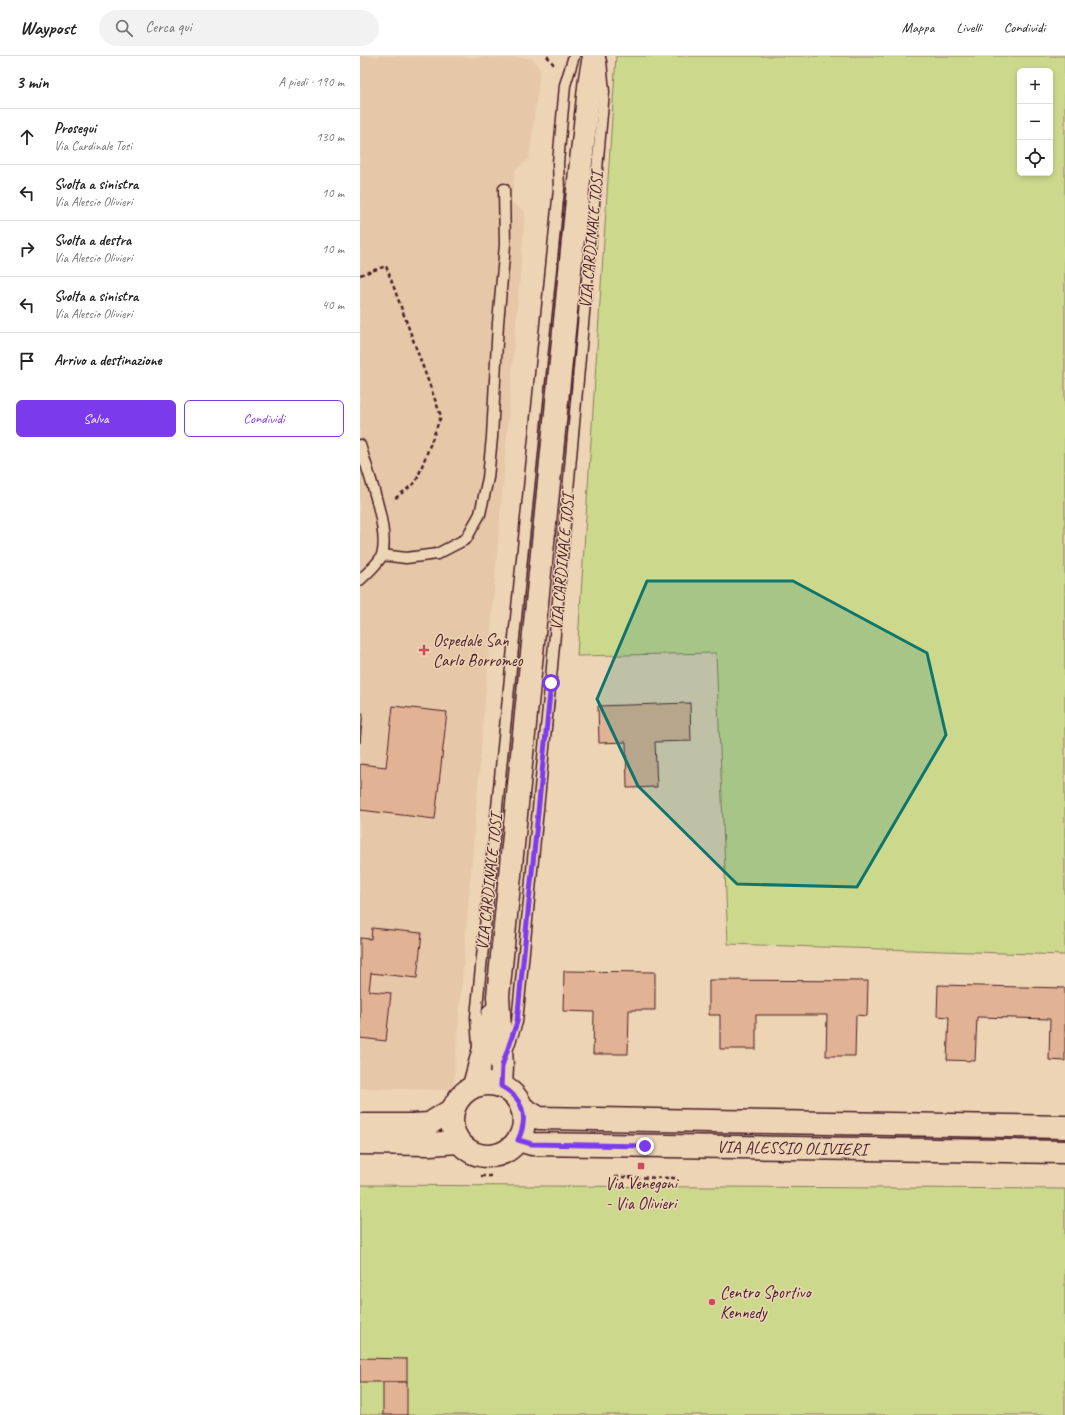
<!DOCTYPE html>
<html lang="it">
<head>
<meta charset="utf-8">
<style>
  :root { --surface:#fff; --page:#f2f2f2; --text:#222; --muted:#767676; --line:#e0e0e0; --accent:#7c3aed }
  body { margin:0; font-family:Caveat,sans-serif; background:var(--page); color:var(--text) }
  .controls { position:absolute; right:12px; top:12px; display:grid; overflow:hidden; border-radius:6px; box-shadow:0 2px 6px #0003 }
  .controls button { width:36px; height:36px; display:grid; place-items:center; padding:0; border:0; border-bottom:1px solid var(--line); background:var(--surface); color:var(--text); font:20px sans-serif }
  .stop { position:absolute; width:12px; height:12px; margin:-9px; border:3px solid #7c3aed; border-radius:50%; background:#fff }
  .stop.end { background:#7c3aed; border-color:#fff; box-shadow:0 1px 4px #0008 }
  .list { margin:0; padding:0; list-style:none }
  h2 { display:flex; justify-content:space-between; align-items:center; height:52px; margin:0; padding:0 16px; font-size:17px }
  h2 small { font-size:13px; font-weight:400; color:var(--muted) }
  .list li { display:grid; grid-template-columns:26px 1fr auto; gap:12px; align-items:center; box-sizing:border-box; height:56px; padding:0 16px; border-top:1px solid var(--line) }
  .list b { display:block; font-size:15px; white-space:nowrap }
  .list p { margin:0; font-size:13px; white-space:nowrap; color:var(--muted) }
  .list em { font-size:13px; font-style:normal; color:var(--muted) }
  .actions { display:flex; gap:8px; padding:12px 16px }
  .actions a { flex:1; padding:9px 0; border:1px solid var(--accent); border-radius:6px; text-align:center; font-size:14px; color:var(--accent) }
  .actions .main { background:var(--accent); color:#fff }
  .icon { flex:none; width:22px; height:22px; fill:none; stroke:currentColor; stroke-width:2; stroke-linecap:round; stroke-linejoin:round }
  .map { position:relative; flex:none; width:705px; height:1359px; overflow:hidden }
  header { display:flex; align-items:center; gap:24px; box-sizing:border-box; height:56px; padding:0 20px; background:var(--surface); border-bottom:1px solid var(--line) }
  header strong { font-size:19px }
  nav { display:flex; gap:22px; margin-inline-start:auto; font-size:14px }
  .search { width:280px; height:36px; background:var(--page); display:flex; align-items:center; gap:10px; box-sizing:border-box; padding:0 14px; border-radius:22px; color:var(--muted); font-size:15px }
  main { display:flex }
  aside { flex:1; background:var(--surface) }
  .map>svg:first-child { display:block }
  .built { fill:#e6c7a7 }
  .green { fill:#ccd98d; stroke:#8b7c5c; fill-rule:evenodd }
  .building { fill:#e2b294; stroke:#4a1f2b }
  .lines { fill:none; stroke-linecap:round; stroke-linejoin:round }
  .service-casing { stroke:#4a1f2b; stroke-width:13 }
  .tertiary-casing { stroke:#4a1f2b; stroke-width:25 }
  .secondary-casing { stroke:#4a1f2b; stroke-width:25 }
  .path { stroke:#4a1f2b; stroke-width:2.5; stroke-dasharray:4 3; stroke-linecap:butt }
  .service { stroke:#ecd4b4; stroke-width:10 }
  .tertiary { stroke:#ecd4b4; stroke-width:22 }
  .secondary { stroke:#ecd4b4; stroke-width:22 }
  .route { stroke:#7c3aed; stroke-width:5 }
  .marked { fill:#0f766e; fill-opacity:0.2; stroke:#0f766e; stroke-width:3; stroke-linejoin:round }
  .poi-dot { fill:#d1495b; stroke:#ecd4b4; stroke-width:1.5 }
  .labels { text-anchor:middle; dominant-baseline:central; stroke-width:3; stroke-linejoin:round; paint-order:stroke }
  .street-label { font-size:17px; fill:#4a1f2b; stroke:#ecd4b4 }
  .poi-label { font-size:17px; fill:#4a1f2b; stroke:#ecd4b4; text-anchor:start }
</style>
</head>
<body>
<header>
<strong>Waypost</strong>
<div class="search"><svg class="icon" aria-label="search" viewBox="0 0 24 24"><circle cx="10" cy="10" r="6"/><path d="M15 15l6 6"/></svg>Cerca qui</div>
<nav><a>Mappa</a><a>Livelli</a><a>Condividi</a></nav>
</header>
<main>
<aside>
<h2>3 min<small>A piedi · 190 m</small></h2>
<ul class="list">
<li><svg class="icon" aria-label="ahead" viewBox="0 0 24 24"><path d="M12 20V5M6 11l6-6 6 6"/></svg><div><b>Prosegui</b><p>Via Cardinale Tosi</p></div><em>130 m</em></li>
<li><svg class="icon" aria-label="left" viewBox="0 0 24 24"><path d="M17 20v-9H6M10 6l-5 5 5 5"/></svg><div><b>Svolta a sinistra</b><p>Via Alessio Olivieri</p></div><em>10 m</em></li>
<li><svg class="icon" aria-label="right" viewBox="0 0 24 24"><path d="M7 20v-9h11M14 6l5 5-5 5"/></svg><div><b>Svolta a destra</b><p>Via Alessio Olivieri</p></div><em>10 m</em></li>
<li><svg class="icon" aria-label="left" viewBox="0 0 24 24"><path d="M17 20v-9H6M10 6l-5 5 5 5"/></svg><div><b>Svolta a sinistra</b><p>Via Alessio Olivieri</p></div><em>40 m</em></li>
<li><svg class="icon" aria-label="arrive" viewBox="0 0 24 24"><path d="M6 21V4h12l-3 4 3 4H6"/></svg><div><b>Arrivo a destinazione</b></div></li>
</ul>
<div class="actions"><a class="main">Salva</a><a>Condividi</a></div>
</aside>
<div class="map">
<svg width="705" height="1359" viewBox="0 0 705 1359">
  <rect width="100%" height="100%" fill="#ecd4b4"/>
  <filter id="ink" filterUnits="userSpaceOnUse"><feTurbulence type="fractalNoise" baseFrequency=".025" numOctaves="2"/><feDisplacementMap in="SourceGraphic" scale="8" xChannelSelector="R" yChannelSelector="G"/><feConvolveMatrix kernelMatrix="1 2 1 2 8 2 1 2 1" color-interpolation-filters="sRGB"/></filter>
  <g filter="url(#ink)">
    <!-- built -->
    <path class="built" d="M0 0 171 2 180 14 169 103 155 114 151 146 165 156 93 1034 0 1032Z"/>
    <!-- green -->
    <g class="green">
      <path d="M256 0H705V899L368 888 356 597 217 600ZM660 15H690V117H660Z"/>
      <path d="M0 1129 705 1133V1359H0Z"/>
    </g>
    <!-- building -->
    <g class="building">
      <path d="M330 647 331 685 295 686 297 731 267 732 266 686 239 687 238 650Z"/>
      <path d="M33 650 87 656 75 763 0 754V708L26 711Z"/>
      <path d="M0 657H3L0 687Z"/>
      <path d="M12 872 62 877 57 922 11 917 9 935 31 937 26 985 0 982V882L11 883Z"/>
      <path d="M204 915 295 916V954H269L268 998H233L234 956 203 955Z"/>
      <path d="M349 924 508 925 507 960 496 959 495 1000H466L467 959H396V993H360V959H349Z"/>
      <path d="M578 929 705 932V1005L689 1004 690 963 617 961 615 1005 587 1004 589 961 577 960Z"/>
      <path d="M0 1302 47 1303V1326H0Z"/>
      <rect x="23" y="1326" width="24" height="33"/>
    </g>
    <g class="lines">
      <!-- service casing -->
      <g class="service-casing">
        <g id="service">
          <path d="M0 389C7 413 30 475 22 499 19 507 6 518 0 524"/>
          <path d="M22 499 46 502 77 498 106 483 120 458 128 422 132 381 138 267 145 189 144 133"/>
          <path d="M118 990 116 961 199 133 198 107 205 29 214 0"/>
          <path d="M147 995 157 966 192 611 244 36 241 5"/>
        </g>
      </g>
      <!-- tertiary casing -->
      <g class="tertiary-casing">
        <g id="tertiary">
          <path d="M114 1030 133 958"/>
          <path d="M141 1030 142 1010 138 940 218 134 230 22 234 0"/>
        </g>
      </g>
      <!-- secondary casing -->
      <g class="secondary-casing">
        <g id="secondary">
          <circle cx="128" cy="1064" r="36"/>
          <path d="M162 1052 179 1062 705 1071"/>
          <path d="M0 1069H52L69 1068 93 1053"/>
          <path d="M159 1084 172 1088 705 1096"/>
          <path d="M0 1087 70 1088 98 1086"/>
        </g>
      </g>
      <!-- path -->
      <g class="path">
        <path d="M187 0 194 9"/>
        <path d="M0 219 26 210 81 360 56 426 33 444"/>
        <path d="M121 1120H131"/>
        <path d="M255 1121 315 1122"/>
      </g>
      <!-- service -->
      <use href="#service" class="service"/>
      <!-- tertiary -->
      <use href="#tertiary" class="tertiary"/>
      <!-- secondary -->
      <use href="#secondary" class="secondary"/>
    </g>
  </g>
  <g class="lines" filter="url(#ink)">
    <!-- route -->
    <path class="route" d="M191 627 157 966 142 1010 141 1030C163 1042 169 1061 158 1084L172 1088 285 1090"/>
  </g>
  <!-- marked area -->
  <path class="marked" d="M287 525H433L567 597 586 679 497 831 377 828 278 730 237 643Z"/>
  <!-- markers -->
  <g class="poi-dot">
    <path d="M62 588h4v4h4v4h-4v4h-4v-4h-4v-4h4z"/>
    <rect x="277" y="1106" width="8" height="8" rx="2"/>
    <circle cx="352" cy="1246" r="4"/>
  </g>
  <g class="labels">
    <!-- street labels -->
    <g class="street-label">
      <text transform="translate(231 184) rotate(-85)">VIA CARDINALE TOSI</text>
      <text transform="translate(202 506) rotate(-85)">VIA CARDINALE TOSI</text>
      <text transform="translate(129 826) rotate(-84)">VIA CARDINALE TOSI</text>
      <text transform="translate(432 1092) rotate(1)">VIA ALESSIO OLIVIERI</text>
    </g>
    <!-- poi labels -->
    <g class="poi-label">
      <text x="73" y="584">Ospedale San<tspan x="73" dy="20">Carlo Borromeo</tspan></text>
      <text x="281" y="1127" text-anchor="middle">Via Venegoni<tspan x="281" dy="20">- Via Olivieri</tspan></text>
      <text x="360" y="1236">Centro Sportivo<tspan x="360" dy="20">Kennedy</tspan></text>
    </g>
  </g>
</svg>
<div class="controls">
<button>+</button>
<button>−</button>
<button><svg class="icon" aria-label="locate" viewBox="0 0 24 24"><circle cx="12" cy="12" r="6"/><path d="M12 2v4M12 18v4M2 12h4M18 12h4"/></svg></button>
</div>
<div class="stop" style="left:191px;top:627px"></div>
<div class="stop end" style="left:285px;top:1090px"></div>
</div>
</main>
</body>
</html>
